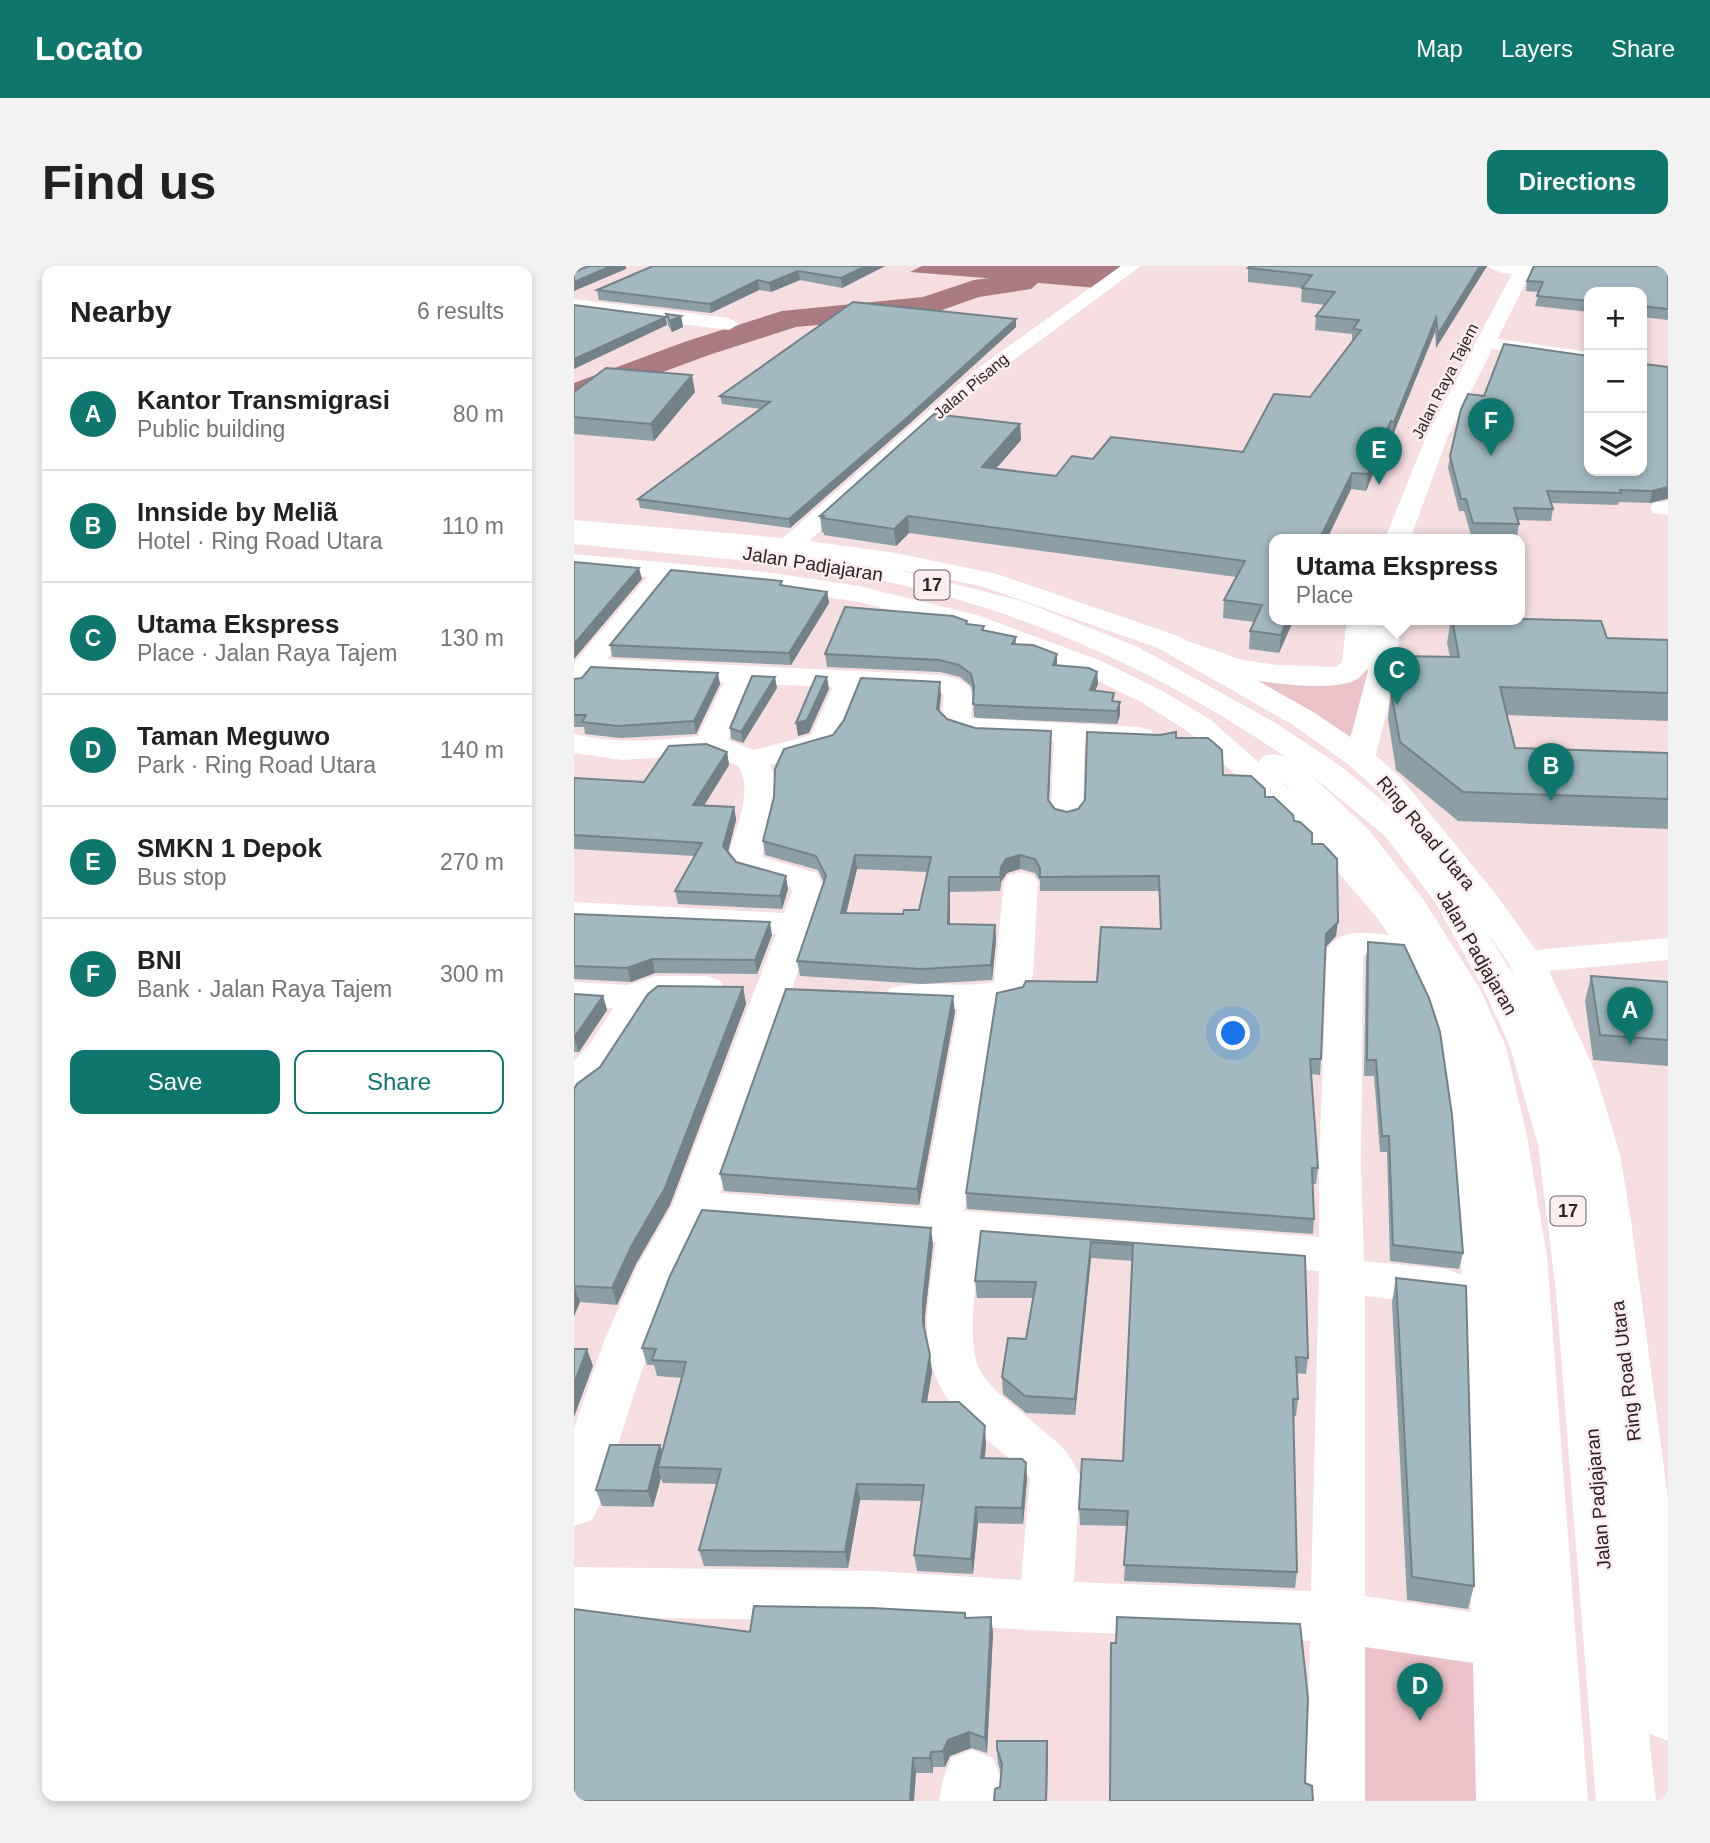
<!DOCTYPE html>
<html lang="en">
<head>
<meta charset="utf-8">
<style>
  :root { --surface:#fff; --page:#f2f2f2; --text:#202124; --muted:#757577; --line:#e0e0e0; --accent:#0f766e }
  body { margin:0; font-family:Arial,sans-serif; background:var(--page); color:var(--text) }
  .controls { position:absolute; right:21px; top:21px; display:grid; overflow:hidden; border-radius:14px; box-shadow:0 4px 10px #0003 }
  .controls button { width:63px; height:63px; display:grid; place-items:center; padding:0; border:0; border-bottom:2px solid var(--line); background:var(--surface); color:var(--text); font:35px sans-serif }
  .you { position:absolute; left:660px; top:768px; width:24px; height:24px; margin:-18px; border:5px solid #fff; border-radius:50%; background:#1a73e8; box-shadow:0 0 0 10px #1a73e833 }
  .badge { display:grid; place-items:center; width:46px; height:46px; border-radius:50%; background:var(--accent); color:#fff; font-size:23px; font-weight:700 }
  .pin { position:absolute; translate:-50% -58px; filter:drop-shadow(0 2px 4px #0008) }
  .pin::after { content:''; position:absolute; top:37px; width:24px; height:21px; background:inherit; clip-path:polygon(0 0,100% 0,50% 100%) }
  .popup { position:absolute; left:695px; top:268px; width:256px; height:91px; box-sizing:border-box; display:grid; place-content:center; border-radius:14px; background:var(--surface); filter:drop-shadow(0 2px 5px #0005); font-size:23px; white-space:nowrap; color:var(--muted) }
  .popup b { font-size:26px; color:var(--text) }
  .popup::after { content:''; position:absolute; left:50%; top:100%; margin-left:-14px; border:14px solid transparent; border-top-color:var(--surface) }
  .list { margin:0; padding:0; list-style:none }
  h2 { display:flex; justify-content:space-between; align-items:center; height:91px; margin:0; padding:0 28px; font-size:30px }
  h2 small { font-size:23px; font-weight:400; color:var(--muted) }
  .list li { display:grid; grid-template-columns:46px 1fr auto; gap:21px; align-items:center; box-sizing:border-box; height:112px; padding:0 28px; border-top:2px solid var(--line) }
  .list b { display:block; font-size:26px; white-space:nowrap }
  .list p { margin:0; font-size:23px; white-space:nowrap; color:var(--muted) }
  .list em { font-size:23px; font-style:normal; color:var(--muted) }
  .actions { display:flex; gap:14px; padding:21px 28px }
  .actions a { flex:1; padding:16px 0; border:2px solid var(--accent); border-radius:14px; text-align:center; font-size:24px; color:var(--accent) }
  .actions .main { background:var(--accent); color:#fff }
  .icon { flex:none; width:38px; height:38px; fill:none; stroke:currentColor; stroke-width:2; stroke-linecap:round; stroke-linejoin:round }
  .map { position:relative; flex:none; width:1094px; height:1535px; overflow:hidden; border-radius:14px }
  header { display:flex; align-items:center; gap:42px; box-sizing:border-box; height:98px; padding:0 35px; background:var(--accent); color:#fff }
  header strong { font-size:33px }
  nav { display:flex; gap:38px; margin-inline-start:auto; font-size:24px }
  .intro { display:flex; align-items:center; justify-content:space-between; box-sizing:border-box; height:168px; padding:0 42px }
  h1 { margin:0; font-size:49px }
  .button { padding:18px 32px; border-radius:14px; background:var(--accent); color:#fff; font-size:24px; font-weight:700 }
  main { display:flex; gap:42px; padding:0 42px }
  aside { flex:1; background:var(--surface); border-radius:14px; box-shadow:0 4px 10px #0003 }
  .map>svg:first-child { display:block }
  .green { fill:#ebc2c7 }
  .water { fill:#aa7c82 }
  .lines { fill:none; stroke-linecap:round; stroke-linejoin:round }
  .river { fill:#aa7c82; fill-rule:evenodd }
  .minor { fill:#fff; fill-rule:evenodd }
  .major { fill:#fff; fill-rule:evenodd }
  .highway { fill:#fff; fill-rule:evenodd }
  .wall { fill:#8c9fa7; fill-rule:evenodd }
  .shaded-wall { fill:#728288 }
  .building { fill:#a3b9c2; stroke:#728288; stroke-width:2; fill-rule:evenodd }
  .labels { text-anchor:middle; dominant-baseline:central; stroke-width:5; stroke-linejoin:round; paint-order:stroke }
  .far-street-label { font-size:16px; fill:#2d2425; stroke:#fcedef }
  .shield { fill:#fcedef; stroke:#6b6062; stroke-width:2 }
  .shield-label { font-size:18px; font-weight:bold; fill:#2d2425 }
  .street-label { font-size:19px; fill:#2d2425; stroke:#fcedef }
</style>
</head>
<body>
<header>
<strong>Locato</strong>
<nav><a>Map</a><a>Layers</a><a>Share</a></nav>
</header>
<div class="intro"><h1>Find us</h1><a class="button">Directions</a></div>
<main>
<aside>
<h2>Nearby<small>6 results</small></h2>
<ul class="list">
<li><span class="badge">A</span><div><b>Kantor Transmigrasi</b><p>Public building</p></div><em>80 m</em></li>
<li><span class="badge">B</span><div><b>Innside by Meliã</b><p>Hotel · Ring Road Utara</p></div><em>110 m</em></li>
<li><span class="badge">C</span><div><b>Utama Ekspress</b><p>Place · Jalan Raya Tajem</p></div><em>130 m</em></li>
<li><span class="badge">D</span><div><b>Taman Meguwo</b><p>Park · Ring Road Utara</p></div><em>140 m</em></li>
<li><span class="badge">E</span><div><b>SMKN 1 Depok</b><p>Bus stop</p></div><em>270 m</em></li>
<li><span class="badge">F</span><div><b>BNI</b><p>Bank · Jalan Raya Tajem</p></div><em>300 m</em></li>
</ul>
<div class="actions"><a class="main">Save</a><a>Share</a></div>
</aside>
<div class="map">
<svg width="1094" height="1535" viewBox="0 0 1094 1535">
  <rect width="100%" height="100%" fill="#f5dde0"/>
  <!-- green -->
  <g class="green">
    <path d="M786 402 804 408 781 482 660 404Z"/>
    <path d="M763 1351 927 1376 933 1535H760Z"/>
  </g>
  <!-- water -->
  <g class="water">
    <path d="M348 0H454L436 14 336 6Z"/>
    <path d="M474 0H550L523 22 454 16Z"/>
  </g>
  <g class="lines">
    <!-- river -->
    <path class="river" d="M451 0H483L457 23 405 31 354 49 222 61 135 89 0 139V117L113 75 208 45 349 31 400 14 439 9Z"/>
    <!-- minor -->
    <g class="minor">
      <path d="M547 0H567L414 113 235 275 322 287 423 308 604 370 741 447 797 485 826 511 921 627 962 684 1094 672V694L975 705 1020 803 1046 888 1058 961 1094 1233V1475L1074 1467 1065 1447 1014 961 1004 888 980 803 934 696 896 641 804 525 775 499 719 459 584 382 407 320 322 303 179 283 0 268V254L209 272 400 105Z"/>
      <path d="M914 0H957L959 2C950 11 923 9 914 0Z"/>
      <path d="M0 33 155 52 165 58 155 64 0 45Z"/>
      <path d="M912 71 1015 86V98L905 81 902 77Z"/>
      <path d="M1094 235V249L1079 247 1076 242 1079 237Z"/>
      <path d="M0 288 192 306 285 320 403 349 525 394 587 424 637 454 773 575 826 635 860 682 888 735 904 780 920 876 935 1026 962 1535H902L899 1397 791 1381V1535H731L736 1375 472 1365 301 1355 0 1351V1301L301 1305 447 1314 456 1212C438 1193 414 1176 395 1158 337 1102 353 1048 362 976L131 958C82 1046 56 1142 26 1238L18 1254 0 1260V1162L30 1075 64 999 98 940 202 668 0 658V636L210 647 218 626 216 621 165 607 154 592C160 563 180 529 165 500L135 488 48 494 0 487V468C42 478 81 475 124 470L150 416 19 410 10 421 0 424V397L73 311 0 304ZM98 313 192 322 285 336 383 361 505 406 567 436 615 466 749 589 801 649 815 669C791 667 768 661 753 683L745 899V971L390 945 422 740 449 733 459 709 464 616 459 609 447 606 435 609 430 616 420 716C386 723 350 713 316 722L310 730 316 738 329 742 384 743 347 942 146 927 252 626 243 607 188 591C193 562 211 528 196 499L259 481 269 467 287 423 368 427 370 429 367 457 378 467 480 475 477 548 482 555 493 558 504 555 509 548 511 476 566 479 577 476 581 470 577 464 566 461 397 452C400 421 399 415 366 409L33 393ZM178 418 259 421 237 469 180 484 154 474ZM789 689 829 692 850 735 866 780 878 876 888 1009 872 1003 790 995 787 899ZM406 979 745 1005 737 1325 500 1316 506 1211C493 1179 482 1177 458 1155 441 1140 415 1123 405 1102 392 1078 403 1007 406 979ZM791 1030 872 1039 889 1031 897 1346 791 1330Z"/>
      <path d="M81 710H132L145 714 151 722 145 730 132 734 81 735C62 765 34 825 0 835V795L17 776 39 742 0 740V716L54 719Z"/>
      <path d="M398 1484 419 1492 427 1513 425 1535H365L369 1513 377 1492Z"/>
    </g>
    <!-- major -->
    <g class="major">
      <path d="M942 0H960L873 173 836 273H811L851 173Z"/>
      <path d="M773 353H826L823 406 801 492 797 499 786 501 775 499 771 492 795 401C791 406 785 413 779 415 757 426 680 416 655 409 631 402 608 391 584 382L580 376 584 370 594 368 668 394 704 399 762 401 768 396Z"/>
    </g>
    <!-- highway -->
    <path class="highway" d="M0 264 233 287 302 298 448 335 564 381 700 456 765 499 835 556 894 634 947 722 974 781 1006 879 1028 1026 1082 1535H1022L982 1026 964 879 936 781 909 722 861 636 811 570 736 508 795 564 849 633 906 723 932 781 953 870 973 990 1014 1535H954L939 1209 919 1207 901 1201 894 1186 901 1171 919 1165 937 1166 929 990 911 870 894 781 868 723 821 643 771 578 710 518 689 504 684 497 689 490 700 488 710 490C587 406 447 342 300 313 201 294 100 289 0 278Z"/>
  </g>
  <!-- wall -->
  <g class="wall">
    <path d="M79 0H311L268 22 226 14 197 26 185 24 137 47 25 34 23 24Z"/>
    <path d="M676 0H913L862 82 861 66 818 171H815L792 225 777 223 753 273H701L720 353 705 387 675 383 676 365 680 356 649 352 650 334 662 311 335 267 322 280 250 269V267L248 266 246 250 446 158 447 174 422 203 482 210 519 193 669 186 736 131 778 76V68L741 64 742 50 751 39 727 36 728 22 674 16V2Z"/>
    <path d="M1094 0V54L1068 51V26H1015V46L961 40 965 26 952 25 953 15Z"/>
    <path d="M92 48 107 50 109 61 98 66 94 59Z"/>
    <path d="M442 61 335 158 216 262 66 242 64 233 187 143 148 138 146 130Z"/>
    <path d="M1070 98 1094 101V233L1076 237 1045 236 1044 239 977 237 979 243 977 255 944 254 945 258 943 270 897 269 890 245H885L874 202 876 190 910 130Z"/>
    <path d="M0 126H121L80 175 0 168Z"/>
    <path d="M209 320 253 326 255 337 217 399 38 391 36 379Z"/>
    <path d="M877 353H946L1033 372 1094 374V455L933 449 941 482 1094 487V563L884 555 822 504 814 453 817 425 876 391 873 377Z"/>
    <path d="M393 355V358L410 364 442 371V378L483 388V399L523 406 524 418 521 425 540 435 546 449 543 458 404 452 400 451 399 428 397 420 386 411 366 406 253 401 251 388Z"/>
    <path d="M0 413 146 418 122 468 46 472 11 468 10 461H0Z"/>
    <path d="M203 422 169 477 157 473 156 462Z"/>
    <path d="M367 430 365 445 373 453 401 462 477 479 475 535 481 543 493 546 504 543 602 472 649 509 691 531 720 555 738 578 762 670 751 682 747 793 746 809 737 808 744 902 742 918H739L740 953 739 968 393 943 392 927 523 716 586 663 585 625H466V615L461 607 446 603 433 607 427 616 426 625 376 626V658L421 659 422 674 418 714 348 718 226 710 223 695 250 617 244 604 191 589 189 575 259 469ZM283 603 353 606 345 644 329 648 272 647Z"/>
    <path d="M153 486 155 499 130 540 160 541 162 554 154 586 162 596 214 623 208 643 104 638 101 625 121 590 0 583V512L70 516Z"/>
    <path d="M0 648 198 669 183 708 81 707 57 716 0 713Z"/>
    <path d="M794 676 889 987 885 1003 816 995 813 886H806L800 810H790L792 692Z"/>
    <path d="M1017 710 1094 716V800L1019 794 1011 735Z"/>
    <path d="M169 721 172 738 96 939 62 998 43 1039 6 1036 0 1050V823Z"/>
    <path d="M0 728 29 730 33 744 5 786H0Z"/>
    <path d="M381 746 345 939 150 925 146 908Z"/>
    <path d="M407 965 731 990 734 1092 732 1108 722 1107 724 1133 722 1150 719 1149 723 1306 721 1322 550 1315 553 1260 506 1259 505 1243 549 1195 559 995 517 992 501 1149 452 1147 429 1128 428 1111 452 1073 459 1032H403L401 1015Z"/>
    <path d="M359 978 351 1050V1066L358 1106 353 1136 412 1177 411 1192 452 1197 453 1213 449 1258 404 1257 399 1308 343 1305 340 1289 348 1235 286 1234 274 1302 130 1300 125 1284 143 1218 89 1217 87 1212 79 1241 28 1240 22 1224 86 1179 88 1185 108 1112 83 1110 80 1099H73L68 1082Z"/>
    <path d="M822 1012 900 1320 894 1343 833 1334 818 1036Z"/>
    <path d="M417 1351 419 1367 413 1487 397 1482 376 1490 371 1501H359V1507H342L176 1366 392 1352Z"/>
    <path d="M473 1475 474 1490 426 1521 427 1507 424 1498 423 1483Z"/>
  </g>
  <!-- shaded-wall -->
  <g class="shaded-wall">
    <path d="M37 0H52V3L0 25V16Z"/>
    <path d="M292 0H311L268 22 267 12Z"/>
    <path d="M906 0H913L862 82 864 68Z"/>
    <path d="M224 5 226 14 197 26 195 17Z"/>
    <path d="M184 14 185 24 137 47 136 38Z"/>
    <path d="M107 50 109 61 98 66 96 55Z"/>
    <path d="M92 51 93 59 0 103V93Z"/>
    <path d="M862 52 861 66 818 171 820 156Z"/>
    <path d="M442 53V61L335 158 216 262 215 253Z"/>
    <path d="M118 109 121 126 80 175 77 158Z"/>
    <path d="M817 155 815 171 792 225 794 208Z"/>
    <path d="M446 158 447 174 409 217 408 201Z"/>
    <path d="M778 207 777 223 753 273H748V268Z"/>
    <path d="M1094 221V232L1076 237 1078 225Z"/>
    <path d="M334 250 335 267 322 280 320 263Z"/>
    <path d="M65 302 68 313 0 393V378Z"/>
    <path d="M253 326 255 337 217 399 215 387Z"/>
    <path d="M713 353H720L705 387 707 369Z"/>
    <path d="M483 388V400L479 399Z"/>
    <path d="M523 406 524 418 516 437V424Z"/>
    <path d="M144 407 146 418 122 468 120 455Z"/>
    <path d="M201 411 203 422 169 477 167 466Z"/>
    <path d="M253 411 255 423 235 467 224 470 222 457Z"/>
    <path d="M366 416 367 430 364 457 363 443Z"/>
    <path d="M546 436V449L543 458V445Z"/>
    <path d="M477 465V479L474 548V534Z"/>
    <path d="M153 486 155 499 122 552 119 539Z"/>
    <path d="M160 541 162 554 152 594 149 580Z"/>
    <path d="M281 589 283 603 269 661 267 647Z"/>
    <path d="M446 589V603L433 607 427 616 426 625V611L427 601 432 593Z"/>
    <path d="M212 610 214 623 208 643 206 630Z"/>
    <path d="M375 611 376 626V673L374 658Z"/>
    <path d="M196 656 198 669 183 708 181 694Z"/>
    <path d="M764 656 762 670 750 683 752 668Z"/>
    <path d="M421 659 422 674 418 714 417 699Z"/>
    <path d="M78 693 81 707 57 716 53 702Z"/>
    <path d="M169 721 172 738 96 939 62 998 43 1039 38 1022Z"/>
    <path d="M29 730 33 744 5 786 0 772Z"/>
    <path d="M379 730 381 746 345 939 343 923Z"/>
    <path d="M357 962 359 978 351 1050V1073L349 1057V1034Z"/>
    <path d="M517 976V992L501 1149V1133Z"/>
    <path d="M0 1020 6 1036 0 1050Z"/>
    <path d="M13 1083 19 1100 0 1151V1118Z"/>
    <path d="M356 1089 358 1106 350 1152 348 1136Z"/>
    <path d="M411 1160 412 1177 409 1208 407 1192Z"/>
    <path d="M86 1179 92 1195 84 1201 87 1212 79 1241 74 1225Z"/>
    <path d="M452 1197 453 1213 449 1258 448 1242Z"/>
    <path d="M283 1218 286 1234 274 1302 271 1286Z"/>
    <path d="M402 1241 404 1257 399 1308 397 1293Z"/>
    <path d="M417 1351 419 1367 413 1487 411 1472Z"/>
    <path d="M395 1466 397 1482 376 1490 371 1501 369 1485 374 1474Z"/>
    <path d="M473 1475 474 1490 473 1535H472Z"/>
    <path d="M357 1486 359 1501V1507L356 1492Z"/>
    <path d="M339 1492 342 1507 340 1535H336Z"/>
  </g>
  <!-- building -->
  <g class="building">
    <path d="M14 0H37L0 16V6Z"/>
    <path d="M79 0H292L267 12 224 5 195 17 184 14 136 38 23 24Z"/>
    <path d="M676 0H906L864 68 862 52 820 156 817 155 794 208 778 207 748 268 751 269 749 273H701V353H713L707 369 676 365 688 339 650 334 671 295 334 250 320 263 248 252 250 250H246L360 148 446 158 408 201 482 210 498 190 519 193 537 171 669 186 700 128 736 131 787 64 779 63 785 54 742 50 761 26 728 22 738 9 674 2Z"/>
    <path d="M960 0H1094V43L1068 40V26H1015V35L963 30 969 16 953 15Z"/>
    <path d="M279 36 442 53 335 150 215 253 64 233 196 136 146 130Z"/>
    <path d="M0 39 92 51 0 93Z"/>
    <path d="M92 48 107 50 96 55Z"/>
    <path d="M930 78 1015 90V205H1068V94L1070 98 1094 101V221L1078 225 1046 224 1047 227 973 225 979 243 940 242 945 258 899 257 892 233H887L876 190 887 143 894 128 910 130Z"/>
    <path d="M32 102 118 109 77 158 0 151V126Z"/>
    <path d="M0 296 65 302 0 378Z"/>
    <path d="M97 304 208 315 206 319 253 326 215 387 36 379Z"/>
    <path d="M271 341 379 350 393 355 392 358 410 360 408 364 442 371 438 378 459 379 483 388 479 399 515 402 523 406 516 424 540 427 538 435 546 436 543 445 404 439 399 438 400 420 397 408 385 399 365 394 251 388Z"/>
    <path d="M878 353H946L1027 355 1033 372 1094 374V427L926 421 941 482 1094 487V533L889 526 826 476 817 425 826 390 885 391Z"/>
    <path d="M17 401 144 407 120 455 44 460 8 456 12 449H0V413L8 412Z"/>
    <path d="M178 410 201 411 167 466 156 462Z"/>
    <path d="M242 410 253 411 233 454 222 457Z"/>
    <path d="M287 412 366 416 363 443 373 453 401 462 477 465 474 534 481 543 493 546 504 543 511 534 513 466 586 469 602 466V472H634L648 484 649 509 677 510 691 523V531H700L719 549 720 555 726 556 738 567V578H749L763 593 764 656 752 668 747 793H736L744 902H738L740 953 392 927 423 727 449 721 452 715 523 716 527 661 587 663 585 610 466 611V602L461 593 446 589 432 593 427 601 426 611H375L374 658 421 659 417 699 347 703 223 695 252 610 242 590 189 575 200 531 201 503 210 483 259 469 270 454ZM281 589 357 591 345 644H330L329 648 267 647Z"/>
    <path d="M132 478 153 486 119 539 160 541 149 580 162 596 212 610 206 630 101 625 128 577 0 569V512L70 516 95 480Z"/>
    <path d="M0 648 196 656 181 694 78 693 53 702 0 700Z"/>
    <path d="M794 676 830 679 855 732 866 766 878 849 889 987 819 979 815 870H808L802 794H793Z"/>
    <path d="M1017 710 1094 716V774L1026 769Z"/>
    <path d="M84 720 169 721 91 922 57 981 38 1022 0 1020V823L3 818 26 801 74 728Z"/>
    <path d="M212 723 379 730 343 923 146 908Z"/>
    <path d="M0 728 29 730 0 772Z"/>
    <path d="M128 944 357 962 349 1034V1057L356 1089 348 1136H385L411 1160 407 1192 448 1193 452 1197 448 1242 402 1241 397 1293 340 1289 350 1219 283 1218 271 1286 125 1284 147 1203 84 1201 112 1096 78 1094 82 1083 68 1082 96 1010Z"/>
    <path d="M407 965 731 990 734 1092 722 1091 724 1133H719L723 1306 550 1299 554 1245 505 1243 508 1193 549 1195 559 979 517 976 501 1133 451 1130 428 1111 434 1072 452 1073 462 1016 401 1015Z"/>
    <path d="M822 1012 892 1020 900 1320 838 1311Z"/>
    <path d="M0 1083H13L0 1118Z"/>
    <path d="M36 1179H86L74 1225 22 1224Z"/>
    <path d="M180 1340 298 1342 391 1347V1352L417 1351 411 1472 395 1466 374 1474 369 1485 357 1486 356 1492H339L336 1535H0V1343L176 1366Z"/>
    <path d="M543 1351 726 1358 734 1432 731 1517 738 1520 739 1535H536L537 1377H542Z"/>
    <path d="M423 1475H473L472 1535H420L421 1523 426 1521 428 1498 423 1483Z"/>
  </g>
  <g class="labels">
    <!-- far-street labels -->
    <g class="far-street-label">
      <text transform="translate(871 115) rotate(-63)">Jalan Raya Tajem</text>
      <text transform="translate(397 120) rotate(-40)">Jalan Pisang</text>
    </g>
    <!-- shield labels -->
    <g class="shield">
      <rect x="340.5" y="304.5" width="35" height="29" rx="5"/>
      <rect x="976.5" y="930.5" width="35" height="29" rx="5"/>
    </g>
    <g class="shield-label">
      <text x="358" y="319">17</text>
      <text x="994" y="945">17</text>
    </g>
    <!-- street labels -->
    <g class="street-label">
      <text transform="translate(239 298) rotate(9)">Jalan Padjajaran</text>
      <text transform="translate(852 567) rotate(50)">Ring Road Utara</text>
      <text transform="translate(903 686) rotate(60)">Jalan Padjajaran</text>
      <text transform="translate(1052 1105) rotate(-97)">Ring Road Utara</text>
      <text transform="translate(1024 1233) rotate(-95)">Jalan Padjajaran</text>
    </g>
  </g>
</svg>
<div class="controls">
<button>+</button>
<button>−</button>
<button><svg class="icon" aria-label="layers" viewBox="0 0 24 24"><path d="M12 4l9 5-9 5-9-5zM3 14l9 5 9-5"/></svg></button>
</div>
<div class="you"></div>
<div class="pin badge" style="left:1056px;top:779px">A</div>
<div class="pin badge" style="left:977px;top:535px">B</div>
<div class="pin badge" style="left:823px;top:439px">C</div>
<div class="popup"><b>Utama Ekspress</b>Place</div>
<div class="pin badge" style="left:846px;top:1455px">D</div>
<div class="pin badge" style="left:805px;top:219px">E</div>
<div class="pin badge" style="left:917px;top:190px">F</div>
</div>
</main>
</body>
</html>
